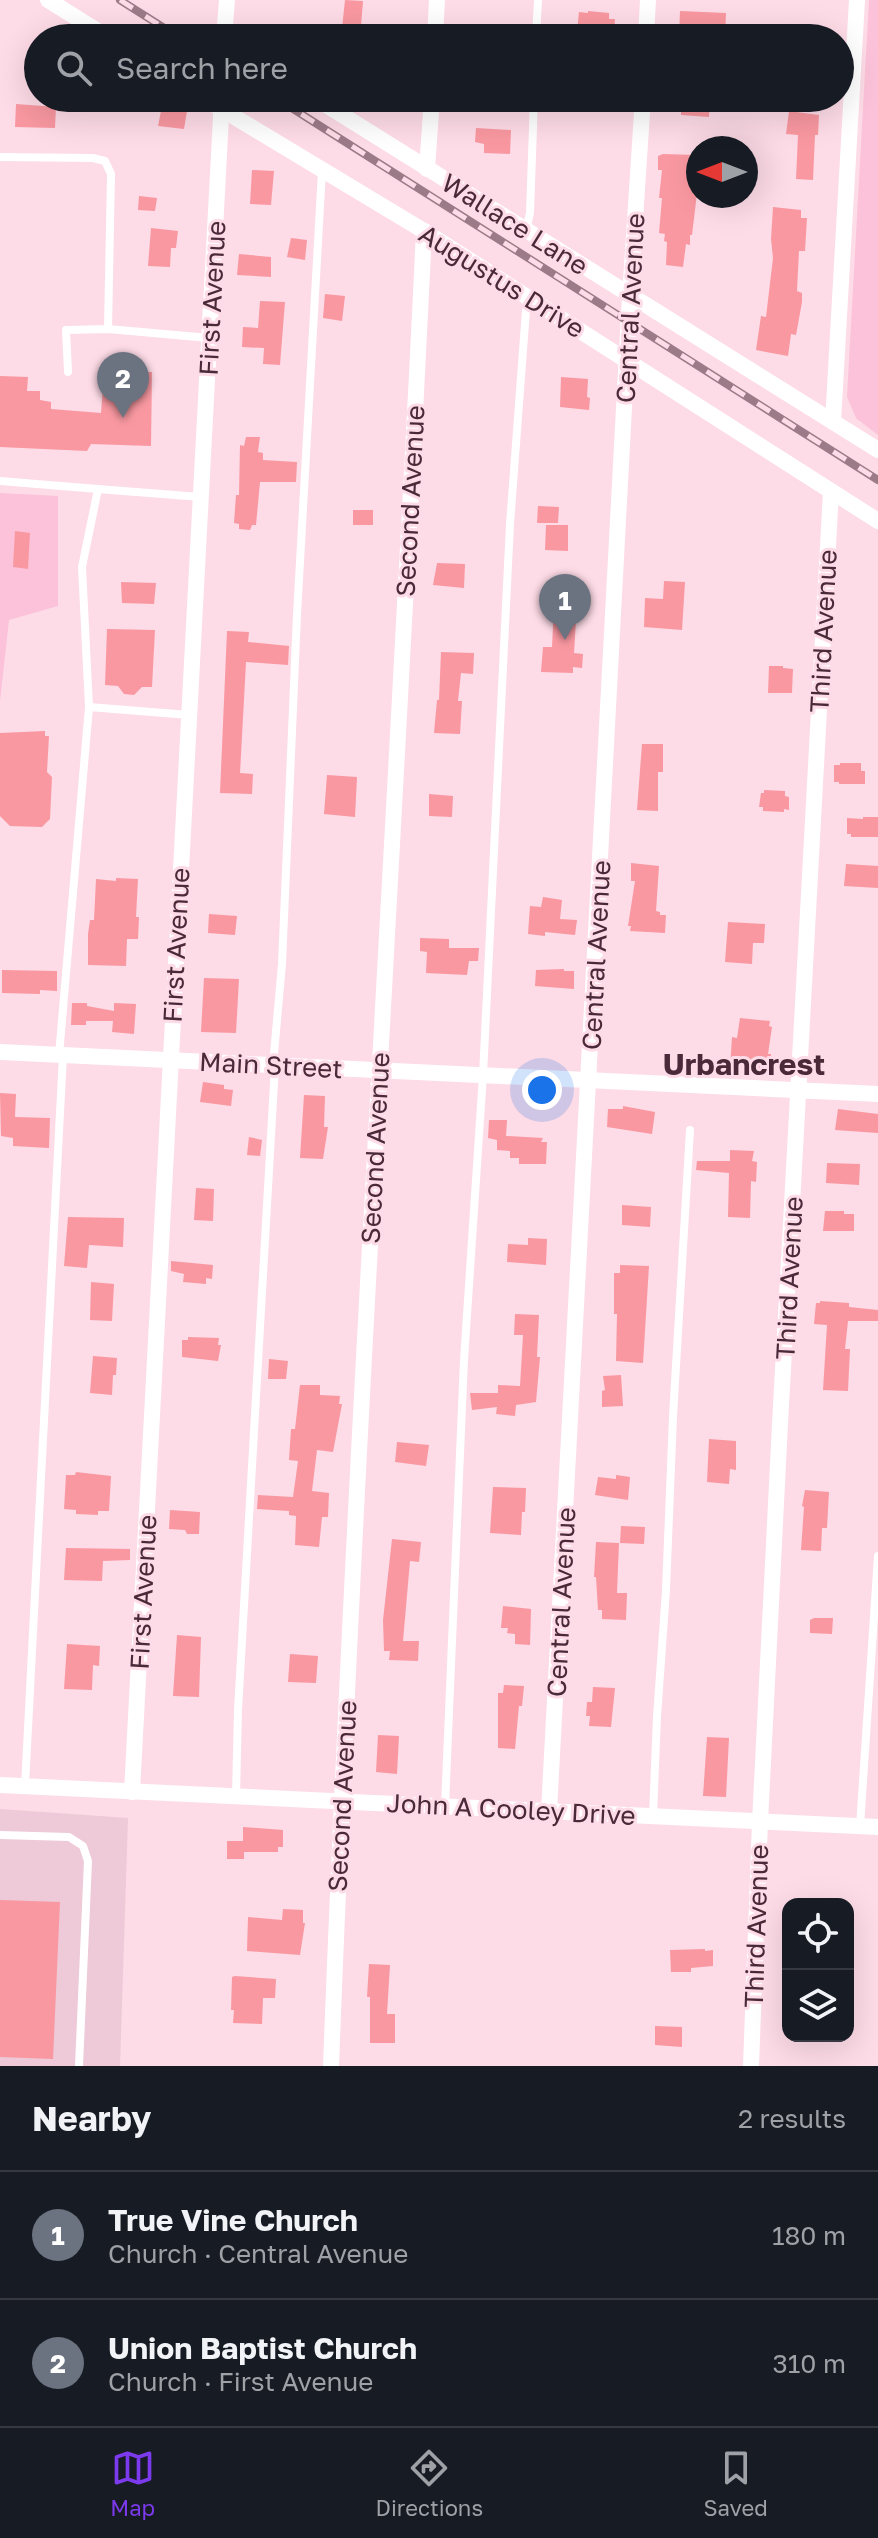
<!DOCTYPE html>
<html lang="en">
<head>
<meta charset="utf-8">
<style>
  :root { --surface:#171b24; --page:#20242c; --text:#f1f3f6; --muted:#9ea1a6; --line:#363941; --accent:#7c3aed }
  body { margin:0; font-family:"Golos Text",sans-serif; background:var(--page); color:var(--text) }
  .controls { position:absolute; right:24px; bottom:24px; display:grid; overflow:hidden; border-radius:16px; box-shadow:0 8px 32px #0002 }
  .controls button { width:72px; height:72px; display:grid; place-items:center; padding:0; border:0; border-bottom:2px solid var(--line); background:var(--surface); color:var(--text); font:40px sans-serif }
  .compass { position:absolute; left:686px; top:136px; width:72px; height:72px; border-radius:50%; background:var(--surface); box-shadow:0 8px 32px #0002; rotate:270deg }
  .you { position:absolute; left:542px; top:1090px; width:28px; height:28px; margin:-20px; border:6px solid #fff; border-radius:50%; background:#1a73e8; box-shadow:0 0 0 12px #1a73e833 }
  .badge { display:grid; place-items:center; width:52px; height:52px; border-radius:50%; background:var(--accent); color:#fff; font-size:26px; font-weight:700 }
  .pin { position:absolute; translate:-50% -66px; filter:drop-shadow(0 2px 4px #0008) }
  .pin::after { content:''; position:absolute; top:42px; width:28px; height:24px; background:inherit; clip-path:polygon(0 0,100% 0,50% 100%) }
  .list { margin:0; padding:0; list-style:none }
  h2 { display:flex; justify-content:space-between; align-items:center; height:104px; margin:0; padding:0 32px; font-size:34px }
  h2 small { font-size:26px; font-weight:400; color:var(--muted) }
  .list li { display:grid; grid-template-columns:52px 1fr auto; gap:24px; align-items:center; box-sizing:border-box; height:128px; padding:0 32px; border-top:2px solid var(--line) }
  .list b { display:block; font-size:30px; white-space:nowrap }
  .list p { margin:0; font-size:26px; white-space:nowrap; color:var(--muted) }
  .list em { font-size:26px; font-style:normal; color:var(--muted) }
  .icon { flex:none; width:44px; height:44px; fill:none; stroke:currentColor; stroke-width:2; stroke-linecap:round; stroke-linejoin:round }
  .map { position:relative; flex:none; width:878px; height:2066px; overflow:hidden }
  .search { position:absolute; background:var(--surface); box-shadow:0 8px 32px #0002; left:24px; right:24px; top:24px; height:88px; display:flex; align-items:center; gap:20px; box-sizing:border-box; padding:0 28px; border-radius:44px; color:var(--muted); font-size:30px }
  .sheet { height:360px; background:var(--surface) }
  nav { display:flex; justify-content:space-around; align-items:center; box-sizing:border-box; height:112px; border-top:2px solid var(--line); background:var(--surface); font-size:22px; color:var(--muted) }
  nav a { display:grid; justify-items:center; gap:4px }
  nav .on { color:var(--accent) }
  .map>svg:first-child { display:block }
  .built { fill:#eec9d7 }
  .green { fill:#fcc2d9 }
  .building { fill:#f998a1 }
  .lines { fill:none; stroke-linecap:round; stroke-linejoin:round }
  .service { stroke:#fff; stroke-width:8 }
  .minor { stroke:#fff; stroke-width:16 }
  .rail-casing { stroke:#9c7b88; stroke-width:8 }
  .rail { stroke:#fddbe7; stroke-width:5; stroke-dasharray:15; stroke-linecap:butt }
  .labels { text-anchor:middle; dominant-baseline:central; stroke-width:6; stroke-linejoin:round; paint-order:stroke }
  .street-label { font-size:26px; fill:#4a2a38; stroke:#fddbe7 }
  .quarter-label { font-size:30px; font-weight:bold; fill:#4a2a38; stroke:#fddbe7 }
</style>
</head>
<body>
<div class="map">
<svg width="878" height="2066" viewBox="0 0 878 2066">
  <rect width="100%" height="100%" fill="#fddbe7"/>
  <!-- built -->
  <path class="built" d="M0 1809 128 1818 120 2066H0Z"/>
  <!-- green -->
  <g class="green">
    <path d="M869 0H878V435L856 418 847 397Z"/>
    <path d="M0 493 58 496V606L9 620 0 701Z"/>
  </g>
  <!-- building -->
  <g class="building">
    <path d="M345 0 363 1 360 38H341Z"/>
    <path d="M588 11 609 13V19H615L614 33 608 32V35L577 32 579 12 588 13Z"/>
    <path d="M680 11 726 13 725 38H679Z"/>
    <path d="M681 98H710L709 117 681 115Z"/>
    <path d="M16 104 56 107 55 128 15 127Z"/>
    <path d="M162 106 187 111 184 129 158 126Z"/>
    <path d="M789 111 819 115 818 135H815L813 180 796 179 798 135 786 134Z"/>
    <path d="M476 128 511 130 510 154 484 153V144L475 142Z"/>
    <path d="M663 154 695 155V185H698L692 235H690V245L686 244 683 267 666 265 667 242 664 241 665 234 659 233 662 198H659L662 170H658V156Z"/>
    <path d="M252 170 274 171 271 205 250 204Z"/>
    <path d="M139 196 157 198 155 211 138 210Z"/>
    <path d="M773 207 801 210V218H807L805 251H799L797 291 802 293V302L796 335 791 334 788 356 756 350 761 316 766 317 773 258 771 239Z"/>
    <path d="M151 228 178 231 176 248H171L170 267 148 266Z"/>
    <path d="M291 238 307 240 305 260 287 257Z"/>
    <path d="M239 254 271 257V277L237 275Z"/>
    <path d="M325 294 345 296 342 321 323 318Z"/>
    <path d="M260 301 285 302 280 365 263 364 264 348 242 347 243 327 258 328Z"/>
    <path d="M104 371 152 372 151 446 91 444 87 451 0 447V376L28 377 27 391H40V400L51 402V409L101 413Z"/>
    <path d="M561 377 588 379 587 397 590 398 589 410 560 407Z"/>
    <path d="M246 437H260L258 452 263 453V460L297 462 296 482H260L256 525H252L250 530 239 529V524L234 523 236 495H239L240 445 244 446Z"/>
    <path d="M538 506 559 507 558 523H537Z"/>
    <rect x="353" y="510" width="20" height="15"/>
    <path d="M546 525H568V551L545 550Z"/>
    <path d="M15 531 30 533 28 569 13 567Z"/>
    <path d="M437 563 465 564 464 588 433 585Z"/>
    <path d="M664 581 685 582 682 630 644 627 645 598 663 599Z"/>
    <path d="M121 582 156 583 154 604 122 603Z"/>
    <path d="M554 604 577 605 574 653 583 654 582 668 573 667V673L541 672 543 647H552Z"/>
    <path d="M107 629 155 630 152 687H142L134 695 124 694 118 686 105 685Z"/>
    <path d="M227 631 249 632 248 642 289 646 288 665 246 662 240 773 253 774 252 794 220 793Z"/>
    <path d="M441 652 474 653 473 674 461 673 458 701H462L460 734 434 733 437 700H439Z"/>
    <path d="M769 666H783V668L793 669 792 693H768Z"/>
    <path d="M45 731V736H49L47 772 52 777 50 819 42 827 10 826 0 816V733Z"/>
    <path d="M642 744H663V772H658V811L637 810Z"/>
    <path d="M840 763H861V771H865V784H839V782H834V765H840Z"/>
    <path d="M327 775 357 777 355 817 324 814Z"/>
    <path d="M764 790 785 791V796L789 797V810L784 809V812L763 811V807H759L761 793H764Z"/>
    <path d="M429 794 453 796 452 817 429 816Z"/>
    <path d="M863 817H878V837H851V834H847V818L863 819Z"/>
    <path d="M631 863 659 866 656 911 660 912V915H666L665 933 630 931 631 926H628L635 881H631Z"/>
    <path d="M846 864 878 866V888L844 886Z"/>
    <path d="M116 878 138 879 136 917H139L138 939H127L126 966 88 965V934L90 920H94L96 879 116 881Z"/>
    <path d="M543 897 562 900 560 919 577 920 575 935 545 932V936L528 934 530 906 541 907Z"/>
    <path d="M209 914 237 916 235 935 208 933Z"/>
    <path d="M728 922 765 924 764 943H753L752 964 725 962Z"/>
    <path d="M420 938 449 939V948H479L478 961H469L467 975 426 973 427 952 420 951Z"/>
    <path d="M564 969V971H574V989L535 986 536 970Z"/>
    <path d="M2 970 57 971V991L40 990V994L2 993Z"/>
    <path d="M204 978 239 979 236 1033 201 1032Z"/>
    <path d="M72 1003H87V1006L114 1011V1003L136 1004 134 1034 112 1032 113 1021H86V1025H71Z"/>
    <path d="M740 1018 770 1021 769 1026 772 1027 768 1054H771V1071L730 1068 732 1037 737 1038Z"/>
    <path d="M203 1082 224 1085V1089L233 1090 231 1106 200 1102Z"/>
    <path d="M0 1093 16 1094 15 1117 50 1118 49 1148 13 1146V1138L1 1136Z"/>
    <path d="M304 1095 325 1096 324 1127H328L323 1159 300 1158Z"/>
    <path d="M623 1106 655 1112 652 1134 607 1127 608 1109H623Z"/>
    <path d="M838 1109 878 1114V1133L835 1130Z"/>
    <path d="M489 1120H507L506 1136 543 1138 541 1142H547L546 1164H519V1158H510V1151L497 1150V1140L488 1138Z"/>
    <path d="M249 1137 262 1140 260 1156 247 1155Z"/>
    <path d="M730 1150 754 1151 752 1161 757 1162 756 1182 751 1181 750 1218 728 1217 729 1173 696 1170 697 1161H730Z"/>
    <path d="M827 1163 860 1164 859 1185 826 1183Z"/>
    <path d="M196 1188 214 1189 213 1221 194 1220Z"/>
    <path d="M622 1205 651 1207 650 1227 622 1225Z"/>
    <path d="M825 1211H844V1214H854V1231H823Z"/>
    <path d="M68 1217 124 1218 123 1247 89 1245 87 1268 64 1266Z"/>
    <path d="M528 1238 547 1239 546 1265 507 1262 508 1244 528 1245Z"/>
    <path d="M171 1261 213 1265 212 1279 206 1278V1284L183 1282 184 1274 171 1271Z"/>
    <path d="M620 1265 649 1266 643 1363 616 1361 617 1314H614V1273H620Z"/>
    <path d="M91 1282 114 1284 112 1321 90 1320Z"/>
    <path d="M820 1301 849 1303V1307L878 1310V1321H848L845 1349H850L848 1391 823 1390 827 1325 814 1324 816 1303H820Z"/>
    <path d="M515 1314 539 1315 537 1357H540L536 1402 516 1405 515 1416 496 1414 497 1407 472 1410 470 1393H498V1385L520 1386 523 1335H514Z"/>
    <path d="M188 1337 219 1338 218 1345H221L218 1361 182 1357V1340H188Z"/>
    <path d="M93 1356 117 1358 116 1375H113L112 1395 90 1393Z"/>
    <path d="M269 1359 288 1361 286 1379H268Z"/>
    <path d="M621 1375 623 1406 602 1407V1391L605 1390 603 1376Z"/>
    <path d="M300 1385H320V1395L340 1396 339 1404H342L333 1452 317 1450 312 1491 329 1493 328 1517H322L319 1547 295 1545 296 1516 289 1515V1511L257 1509 258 1495 293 1497 298 1461 289 1460 291 1429H295Z"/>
    <path d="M709 1439 736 1441V1470L730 1469 729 1484 707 1482Z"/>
    <path d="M397 1442 429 1445 426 1466 395 1462Z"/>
    <path d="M76 1472 111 1476 109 1511H98V1515L76 1514V1510L64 1509 66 1475H75Z"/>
    <path d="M616 1475 630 1477 628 1500 595 1495 598 1477 616 1479Z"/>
    <path d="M493 1487 526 1488 525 1512H522L521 1535 490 1533Z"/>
    <path d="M805 1490 829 1492 827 1528H822L821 1551 801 1550 804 1507 802 1506Z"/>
    <path d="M170 1510 200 1512 199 1534H187L185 1530 169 1529Z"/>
    <path d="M621 1526 645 1527 644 1544 620 1543Z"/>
    <path d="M392 1539 421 1542 419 1562 410 1561 403 1641H419L418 1661 389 1660 390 1651H384L383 1620Z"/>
    <path d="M596 1542 619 1543 617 1593H627L626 1620 602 1619V1610H598L596 1577H594Z"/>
    <path d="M66 1548 130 1549V1560L103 1561 102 1581 64 1580Z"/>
    <path d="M503 1606 531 1609 530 1645 515 1644V1634L507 1633 508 1628H501Z"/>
    <path d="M814 1618H833L832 1634 810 1633V1620Z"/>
    <path d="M177 1635 201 1637 199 1697 173 1696Z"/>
    <path d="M67 1644 100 1646 99 1666 93 1665 92 1690 64 1689Z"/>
    <path d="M290 1654 318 1656 316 1683 288 1682Z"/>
    <path d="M504 1685 524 1686 522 1706H519L515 1749 498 1748V1693H503Z"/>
    <path d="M593 1687 615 1688 611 1727 589 1726 590 1716H586L587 1702H592Z"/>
    <path d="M378 1735 399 1736 397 1774 376 1772Z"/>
    <path d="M707 1737 729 1738 726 1797 703 1796Z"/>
    <path d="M243 1827 283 1830V1847H278V1852H244V1859H227V1841H243Z"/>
    <path d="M0 1900 60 1902 53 2059 0 2057Z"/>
    <path d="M283 1909 303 1910V1923H305L300 1955 247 1951 248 1917 282 1920Z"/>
    <path d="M705 1949V1951L713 1950V1966L691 1968V1972H671L670 1950Z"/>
    <path d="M369 1964 390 1965 387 2014H395V2043H370V1997H367Z"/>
    <path d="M235 1976 276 1979 275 1998H263L262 2024 233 2023 234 2010H231L232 1977Z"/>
    <path d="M655 2026 682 2027V2047L655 2045Z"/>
  </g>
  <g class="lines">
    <!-- service -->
    <g class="service">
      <path d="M536 38 538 0"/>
      <path d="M0 157 93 158 105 161 111 174 108 329"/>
      <path d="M526 230 530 213 534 98"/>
      <path d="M68 372 66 330 108 329 209 338"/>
      <path d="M0 481 98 489"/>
      <path d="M89 707 82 567 98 489 200 497"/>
      <path d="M59 1055 89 707 189 715"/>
      <path d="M273 1065 282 964 297 615 322 171"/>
      <path d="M25 1786 63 1055"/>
      <path d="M236 1796 238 1710 275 1066"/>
      <path d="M445 1806 464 1360 483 1075 510 524 527 297"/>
      <path d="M653 1816 657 1717 666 1590 673 1416 690 1130"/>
      <path d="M860 1826 878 1556"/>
      <path d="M0 1835 69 1837 83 1846 88 1861 79 2066"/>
    </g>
    <!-- minor -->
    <g class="minor">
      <path d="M48 0 109 38"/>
      <path d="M224 38 227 0"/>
      <path d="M435 38 437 0"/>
      <path d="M646 38 648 0"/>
      <path d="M203 98 424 231 878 521"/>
      <path d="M315 98 878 450"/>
      <path d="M427 169 432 98"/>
      <path d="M833 422 857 0"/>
      <path d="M0 1052 878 1094"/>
      <path d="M0 1785 878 1827"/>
      <path d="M132 1792 222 98"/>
      <path d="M549 1811 630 296 643 98"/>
      <path d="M331 2066C354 1454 395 843 424 231"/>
      <path d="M751 2066 760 1822 780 1424 831 491"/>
    </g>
    <!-- rail casing -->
    <g class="rail-casing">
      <g id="rail">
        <path d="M120 0 180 38"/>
        <path d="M276 98 878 480"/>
      </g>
    </g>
    <!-- rail -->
    <use href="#rail" class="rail"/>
  </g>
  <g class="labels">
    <!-- street labels -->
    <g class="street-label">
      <text transform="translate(515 224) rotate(32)">Wallace Lane</text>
      <text transform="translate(502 281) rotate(32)">Augustus Drive</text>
      <text transform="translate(212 298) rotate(-87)">First Avenue</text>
      <text transform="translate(630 308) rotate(-87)">Central Avenue</text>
      <text transform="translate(410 501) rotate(-87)">Second Avenue</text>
      <text transform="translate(823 631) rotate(-87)">Third Avenue</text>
      <text transform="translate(176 945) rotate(-87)">First Avenue</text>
      <text transform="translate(596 955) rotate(-87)">Central Avenue</text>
      <text transform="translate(271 1065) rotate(3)">Main Street</text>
      <text transform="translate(375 1148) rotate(-87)">Second Avenue</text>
      <text transform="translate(789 1278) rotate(-87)">Third Avenue</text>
      <text transform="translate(143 1592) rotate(-87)">First Avenue</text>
      <text transform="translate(561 1602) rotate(-87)">Central Avenue</text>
      <text transform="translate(342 1796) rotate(-87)">Second Avenue</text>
      <text transform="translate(511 1809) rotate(3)">John A Cooley Drive</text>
      <text transform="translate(756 1926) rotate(-88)">Third Avenue</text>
    </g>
    <!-- quarter labels -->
    <g class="quarter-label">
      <text x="744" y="1064">Urbancrest</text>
    </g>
  </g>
</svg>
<div class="controls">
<button><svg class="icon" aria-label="locate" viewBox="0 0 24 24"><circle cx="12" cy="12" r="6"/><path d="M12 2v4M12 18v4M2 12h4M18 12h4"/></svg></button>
<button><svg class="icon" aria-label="layers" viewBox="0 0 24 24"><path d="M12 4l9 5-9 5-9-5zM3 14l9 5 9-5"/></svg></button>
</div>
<svg class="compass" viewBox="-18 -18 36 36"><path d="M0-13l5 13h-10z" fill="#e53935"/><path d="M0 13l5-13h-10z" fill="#9ea1a6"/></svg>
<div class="you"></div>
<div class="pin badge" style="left:565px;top:640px;background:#6b7280">1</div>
<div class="pin badge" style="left:123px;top:418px;background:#6b7280">2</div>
<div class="search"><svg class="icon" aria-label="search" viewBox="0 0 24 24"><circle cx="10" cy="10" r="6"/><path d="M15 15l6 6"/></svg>Search here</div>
</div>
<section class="sheet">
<h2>Nearby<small>2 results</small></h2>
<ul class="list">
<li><span class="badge" style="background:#6b7280">1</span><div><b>True Vine Church</b><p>Church · Central Avenue</p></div><em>180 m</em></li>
<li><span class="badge" style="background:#6b7280">2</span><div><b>Union Baptist Church</b><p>Church · First Avenue</p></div><em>310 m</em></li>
</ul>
</section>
<nav>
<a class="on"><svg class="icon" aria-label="map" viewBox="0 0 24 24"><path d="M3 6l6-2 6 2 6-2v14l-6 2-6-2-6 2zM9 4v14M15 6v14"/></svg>Map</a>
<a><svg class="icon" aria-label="directions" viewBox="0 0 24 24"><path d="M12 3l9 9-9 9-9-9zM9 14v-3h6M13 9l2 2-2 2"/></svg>Directions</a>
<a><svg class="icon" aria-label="saved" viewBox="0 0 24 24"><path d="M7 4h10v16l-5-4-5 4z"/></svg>Saved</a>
</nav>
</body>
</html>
